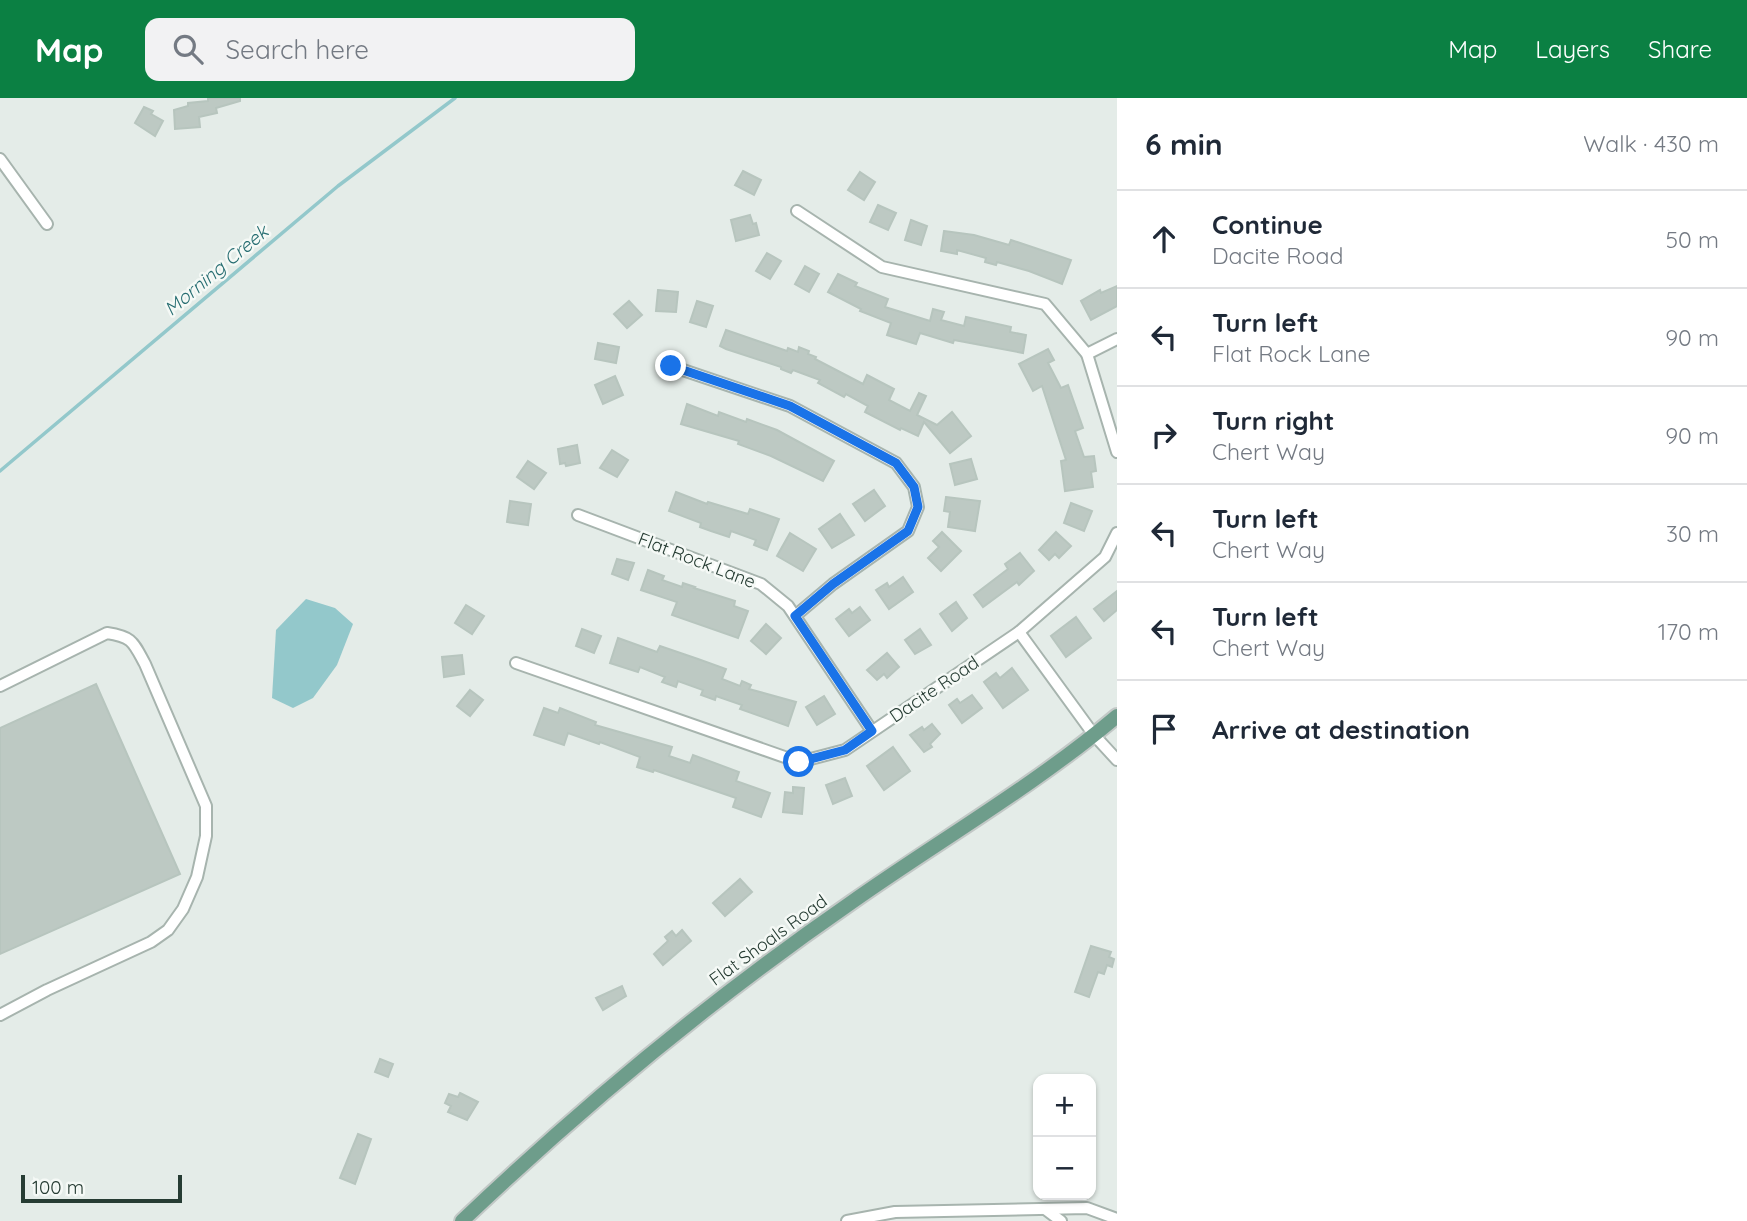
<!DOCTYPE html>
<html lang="en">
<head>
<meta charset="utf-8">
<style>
  :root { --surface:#fff; --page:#f2f2f3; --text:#1f2937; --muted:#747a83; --line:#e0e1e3; --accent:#0b8043 }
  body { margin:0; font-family:Quicksand,sans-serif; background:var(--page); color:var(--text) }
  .controls { position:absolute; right:21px; bottom:21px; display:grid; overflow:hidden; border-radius:14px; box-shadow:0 2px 5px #0004 }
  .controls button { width:63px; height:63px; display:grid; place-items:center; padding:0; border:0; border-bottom:2px solid var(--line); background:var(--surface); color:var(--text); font:35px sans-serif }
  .scale { position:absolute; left:21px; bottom:18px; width:161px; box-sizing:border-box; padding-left:7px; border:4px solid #263c33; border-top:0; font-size:19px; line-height:24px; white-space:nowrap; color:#263c33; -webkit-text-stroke:5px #f5f9f6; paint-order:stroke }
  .stop { position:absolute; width:21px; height:21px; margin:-16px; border:5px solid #1a73e8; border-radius:50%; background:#fff }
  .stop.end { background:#1a73e8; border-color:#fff; box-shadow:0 2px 7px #0008 }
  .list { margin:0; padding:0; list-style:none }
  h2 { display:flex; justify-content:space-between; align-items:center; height:91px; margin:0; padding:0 28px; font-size:30px }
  h2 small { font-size:23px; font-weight:400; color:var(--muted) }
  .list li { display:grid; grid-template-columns:46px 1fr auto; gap:21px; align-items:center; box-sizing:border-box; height:98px; padding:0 28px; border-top:2px solid var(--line) }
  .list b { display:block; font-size:26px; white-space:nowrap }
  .list p { margin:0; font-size:23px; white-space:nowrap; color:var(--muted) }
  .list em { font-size:23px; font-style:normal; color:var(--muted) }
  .icon { flex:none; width:38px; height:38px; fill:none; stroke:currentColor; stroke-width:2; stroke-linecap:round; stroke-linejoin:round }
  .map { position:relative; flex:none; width:1117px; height:1123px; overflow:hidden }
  header { display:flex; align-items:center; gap:42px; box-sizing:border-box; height:98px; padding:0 35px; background:var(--accent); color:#fff }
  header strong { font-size:33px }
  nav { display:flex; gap:38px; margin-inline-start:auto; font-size:24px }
  .search { width:490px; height:63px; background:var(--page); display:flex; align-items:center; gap:18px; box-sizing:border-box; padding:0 24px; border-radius:14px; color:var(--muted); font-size:26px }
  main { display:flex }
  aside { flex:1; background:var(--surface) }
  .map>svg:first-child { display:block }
  .water { fill:#93c8cb }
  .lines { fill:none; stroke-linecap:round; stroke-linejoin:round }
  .stream { stroke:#93c8cb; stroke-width:3.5 }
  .building { fill:#bdc9c3; stroke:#b7c5be; stroke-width:2 }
  .minor-casing { stroke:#a7b4ae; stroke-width:14 }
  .major-casing { stroke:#c2c8c6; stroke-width:18 }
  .minor { stroke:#fff; stroke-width:10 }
  .major { stroke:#6e9d8b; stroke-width:14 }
  .route { stroke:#1a73e8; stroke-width:9 }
  .labels { text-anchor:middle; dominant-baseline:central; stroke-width:5; stroke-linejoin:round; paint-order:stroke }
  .street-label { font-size:18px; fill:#263c33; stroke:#f5f9f6 }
  .water-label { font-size:19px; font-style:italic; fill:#266d71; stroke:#f5f9f6 }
</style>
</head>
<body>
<header>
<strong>Map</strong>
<div class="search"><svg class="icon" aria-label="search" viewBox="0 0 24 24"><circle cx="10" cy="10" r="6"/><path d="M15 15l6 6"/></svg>Search here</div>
<nav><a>Map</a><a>Layers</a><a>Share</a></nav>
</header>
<main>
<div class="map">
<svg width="1117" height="1123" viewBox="0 0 1117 1123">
  <rect width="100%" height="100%" fill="#e4ece8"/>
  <!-- water -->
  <path class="water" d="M306 501 335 510 353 526 337 567 313 600 293 610 272 600 276 532Z"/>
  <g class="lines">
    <!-- stream -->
    <path class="stream" d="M0 373 338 88 455 0"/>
  </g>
  <!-- building -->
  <g class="building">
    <path d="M208 0H240V3L216 10 217 15 199 19 200 29 175 31 174 12 188 8V5L208 3Z"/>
    <path d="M144 9 153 13 151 16 163 23 155 38 135 25Z"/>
    <path d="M743 73 761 82 754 97 735 87Z"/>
    <path d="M860 74 875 84 864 102 848 92Z"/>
    <path d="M878 107 896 115 888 132 870 124Z"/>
    <path d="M750 117 753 126 756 125 759 137 736 143 731 122Z"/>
    <path d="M911 122 927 128 921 147 905 142Z"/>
    <path d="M944 133 974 137 1009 147 1011 142 1071 162 1062 186 1029 173 997 164 996 167 985 164 986 160 957 152V156L941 153Z"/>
    <path d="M767 155 781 163 770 181 756 173Z"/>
    <path d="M805 168 819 176 809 194 795 186Z"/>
    <path d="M838 176 857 185 855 188 888 201 885 209 930 223 933 211 944 214 941 222 964 228 966 219 1011 229 1010 234 1026 237 1023 255 954 242 953 245 920 235 916 246 887 237 891 225 860 213 861 211 828 194Z"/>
    <path d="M1117 188V208L1091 222 1081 203 1100 192 1101 195Z"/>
    <path d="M658 192 678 194 676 214 656 213Z"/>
    <path d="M629 203 642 217 627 230 614 216Z"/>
    <path d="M697 203 713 208 706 229 690 224Z"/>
    <path d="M726 232 787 253 788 250 798 254 799 249 809 253 808 256 816 259 815 261 863 286 867 277 894 291 889 302 910 313 919 295 926 298 917 317 937 327 952 314 971 338 950 355 924 324 918 338 901 330 900 332 865 314 868 308 846 296 844 299 818 285 820 282 793 272 791 275 781 271V269L726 251 720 248Z"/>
    <path d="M598 245 619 249 616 265 595 261Z"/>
    <path d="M1048 251 1054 262 1048 265 1061 290 1068 287 1083 330 1075 333 1084 359 1094 358 1096 373 1091 374 1093 389 1065 393 1061 363 1066 362 1042 288 1033 293 1019 266Z"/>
    <path d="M615 278 623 297 603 306 595 287Z"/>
    <path d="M687 306 718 318 719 314 746 324 747 321 777 332 834 363 823 383 771 358 738 346 739 343 681 326Z"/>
    <path d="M577 347 580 365 566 368 565 365 560 366 558 351Z"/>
    <path d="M612 352 628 362 617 379 600 370Z"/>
    <path d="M971 361 977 381 955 387 950 366Z"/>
    <path d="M528 363 546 375 534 391 517 379Z"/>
    <path d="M874 392 885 408 865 423 853 406Z"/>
    <path d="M676 394 707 406 708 404 748 416 750 411 779 421 767 452 754 447 756 442 731 433 729 439 711 433 700 429 701 425 669 413Z"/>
    <path d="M946 399 980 403 975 433 948 429 950 414 944 413Z"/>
    <path d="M510 403 531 406 528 427 507 424Z"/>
    <path d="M1071 405 1092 413 1084 433 1064 425Z"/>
    <path d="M840 416 854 437 832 450 819 431Z"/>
    <path d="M942 434 961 453 941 473 928 460 939 449 933 443Z"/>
    <path d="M1056 434 1071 448 1059 460 1055 456 1049 462 1039 452Z"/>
    <path d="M790 435 816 451 803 473 777 458Z"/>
    <path d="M1020 455 1034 473 1019 487 1017 484 983 509 974 497 1008 471 1005 466Z"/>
    <path d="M617 461 634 465 628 482 612 476Z"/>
    <path d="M648 472 664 478 662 482 682 489 683 485 695 489 694 490 735 503 734 508 748 513 738 540 672 517 677 504 641 492Z"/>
    <path d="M903 479 913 494 889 511 876 492 887 485 889 489Z"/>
    <path d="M1117 493V512L1104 523 1094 511Z"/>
    <path d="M956 504 967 520 952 533 940 516Z"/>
    <path d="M466 507 484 518 472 536 455 525Z"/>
    <path d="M860 509 870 522 849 538 836 521 849 511 852 515Z"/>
    <path d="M1076 519 1091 540 1066 559 1051 538Z"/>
    <path d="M766 526 781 540 766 556 751 543Z"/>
    <path d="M582 531 601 538 594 555 576 548Z"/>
    <path d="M920 531 931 547 915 556 905 542Z"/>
    <path d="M618 540 657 554 660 548 698 561 726 571 722 581 740 588 742 583 751 587 749 591 796 604 788 628 740 611 742 607 716 598 715 602 701 597 703 592 678 583 676 589 662 584 665 579 640 569 638 574 610 565Z"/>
    <path d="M887 555 899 569 887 580 884 576 877 582 867 572Z"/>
    <path d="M462 557 464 576 444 579 442 559Z"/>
    <path d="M1012 570 1028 592 1003 610 984 584 996 575 1000 580Z"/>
    <path d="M96 586 180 776 0 856V630Z"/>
    <path d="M470 592 483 602 470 618 457 608Z"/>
    <path d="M972 597 982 610 962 625 949 607 957 601 960 605Z"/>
    <path d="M824 598 835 616 817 627 806 609Z"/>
    <path d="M544 610 558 615 560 610 596 624 595 627 672 649 669 658 690 665 693 657 739 674 736 683 770 695 761 719 733 709 736 700 654 672 653 674 637 669 640 659 600 644 599 646 568 635 564 647 534 637Z"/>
    <path d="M932 626 940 636 930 646 932 649 924 654 910 637 922 629 924 632Z"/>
    <path d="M893 649 910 673 884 692 867 668Z"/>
    <path d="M845 680 852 698 833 706 826 687Z"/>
    <path d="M793 689 804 690 802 716 783 714 785 694 793 695Z"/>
    <path d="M740 781 752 794 725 818 713 805Z"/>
    <path d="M682 832 691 843 663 867 654 856 668 843 665 839 672 833 676 838Z"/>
    <path d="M1091 848 1111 854 1109 859 1114 861 1112 869 1107 867 1104 876 1098 874 1089 899 1075 894Z"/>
    <path d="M622 888 626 898 603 912 596 900Z"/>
    <path d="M380 961 393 966 388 979 375 974Z"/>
    <path d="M460 995 478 1004 467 1022 448 1014 451 1008 445 1005 449 996 458 999Z"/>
    <path d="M358 1036 371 1041 355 1086 340 1080Z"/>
  </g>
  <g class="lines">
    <!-- minor casing -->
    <g class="minor-casing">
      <g id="minor">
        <path d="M0 61 47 126"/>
        <path d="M797 113 882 169 1045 206 1087 256 1117 354"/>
        <path d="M1087 256 1117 241"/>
        <path d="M671 268 790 308 896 365 914 389 918 409 908 433 833 486 795 518"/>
        <path d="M578 417 761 486 788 508 872 633"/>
        <path d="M1019 534 1094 637 1117 662"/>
        <path d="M516 565 799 664 845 652 1019 534 1105 459 1117 435"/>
        <path d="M0 588 107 535C133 539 133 544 145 566L206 708V738L197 779 183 811 168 832 151 844 47 892 0 917"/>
        <path d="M1045 1111 1061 1123"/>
        <path d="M847 1123 895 1114 1087 1110 1117 1121"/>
      </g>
    </g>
    <!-- major casing -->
    <g class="major-casing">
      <path id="major" d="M462 1123C584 1007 713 900 852 804 940 742 1034 688 1117 618"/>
    </g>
    <!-- minor -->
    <use href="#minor" class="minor"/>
    <!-- major -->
    <use href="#major" class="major"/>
  </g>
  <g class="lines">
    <!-- route -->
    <path class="route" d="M671 268 790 308 896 365 914 389 918 409 908 433 833 486 795 518 872 633 845 652 799 664"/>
  </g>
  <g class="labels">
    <!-- street labels -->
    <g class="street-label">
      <text transform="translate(697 462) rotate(21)">Flat Rock Lane</text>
      <text transform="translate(934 591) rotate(-34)">Dacite Road</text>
      <text transform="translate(768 842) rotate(-36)">Flat Shoals Road</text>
    </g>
    <!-- water labels -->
    <g class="water-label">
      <text transform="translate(216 172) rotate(-40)">Morning Creek</text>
    </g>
  </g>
</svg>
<div class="controls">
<button>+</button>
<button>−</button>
</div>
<div class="scale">100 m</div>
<div class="stop" style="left:799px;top:664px"></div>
<div class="stop end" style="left:671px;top:268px"></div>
</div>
<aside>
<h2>6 min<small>Walk · 430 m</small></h2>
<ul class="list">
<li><svg class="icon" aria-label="ahead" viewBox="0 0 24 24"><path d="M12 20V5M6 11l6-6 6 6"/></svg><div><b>Continue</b><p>Dacite Road</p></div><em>50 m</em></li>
<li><svg class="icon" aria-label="left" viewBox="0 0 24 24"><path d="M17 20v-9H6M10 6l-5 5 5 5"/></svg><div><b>Turn left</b><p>Flat Rock Lane</p></div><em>90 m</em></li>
<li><svg class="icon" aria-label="right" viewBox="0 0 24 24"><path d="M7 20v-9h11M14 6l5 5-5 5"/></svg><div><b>Turn right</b><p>Chert Way</p></div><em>90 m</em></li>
<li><svg class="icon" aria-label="left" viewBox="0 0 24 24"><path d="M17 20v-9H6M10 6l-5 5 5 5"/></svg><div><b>Turn left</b><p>Chert Way</p></div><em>30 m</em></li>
<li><svg class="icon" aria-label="left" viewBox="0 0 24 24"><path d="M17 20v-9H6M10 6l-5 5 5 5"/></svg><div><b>Turn left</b><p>Chert Way</p></div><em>170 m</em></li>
<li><svg class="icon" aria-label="arrive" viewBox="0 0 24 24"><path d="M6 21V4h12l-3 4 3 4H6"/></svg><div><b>Arrive at destination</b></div></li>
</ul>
</aside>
</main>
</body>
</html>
